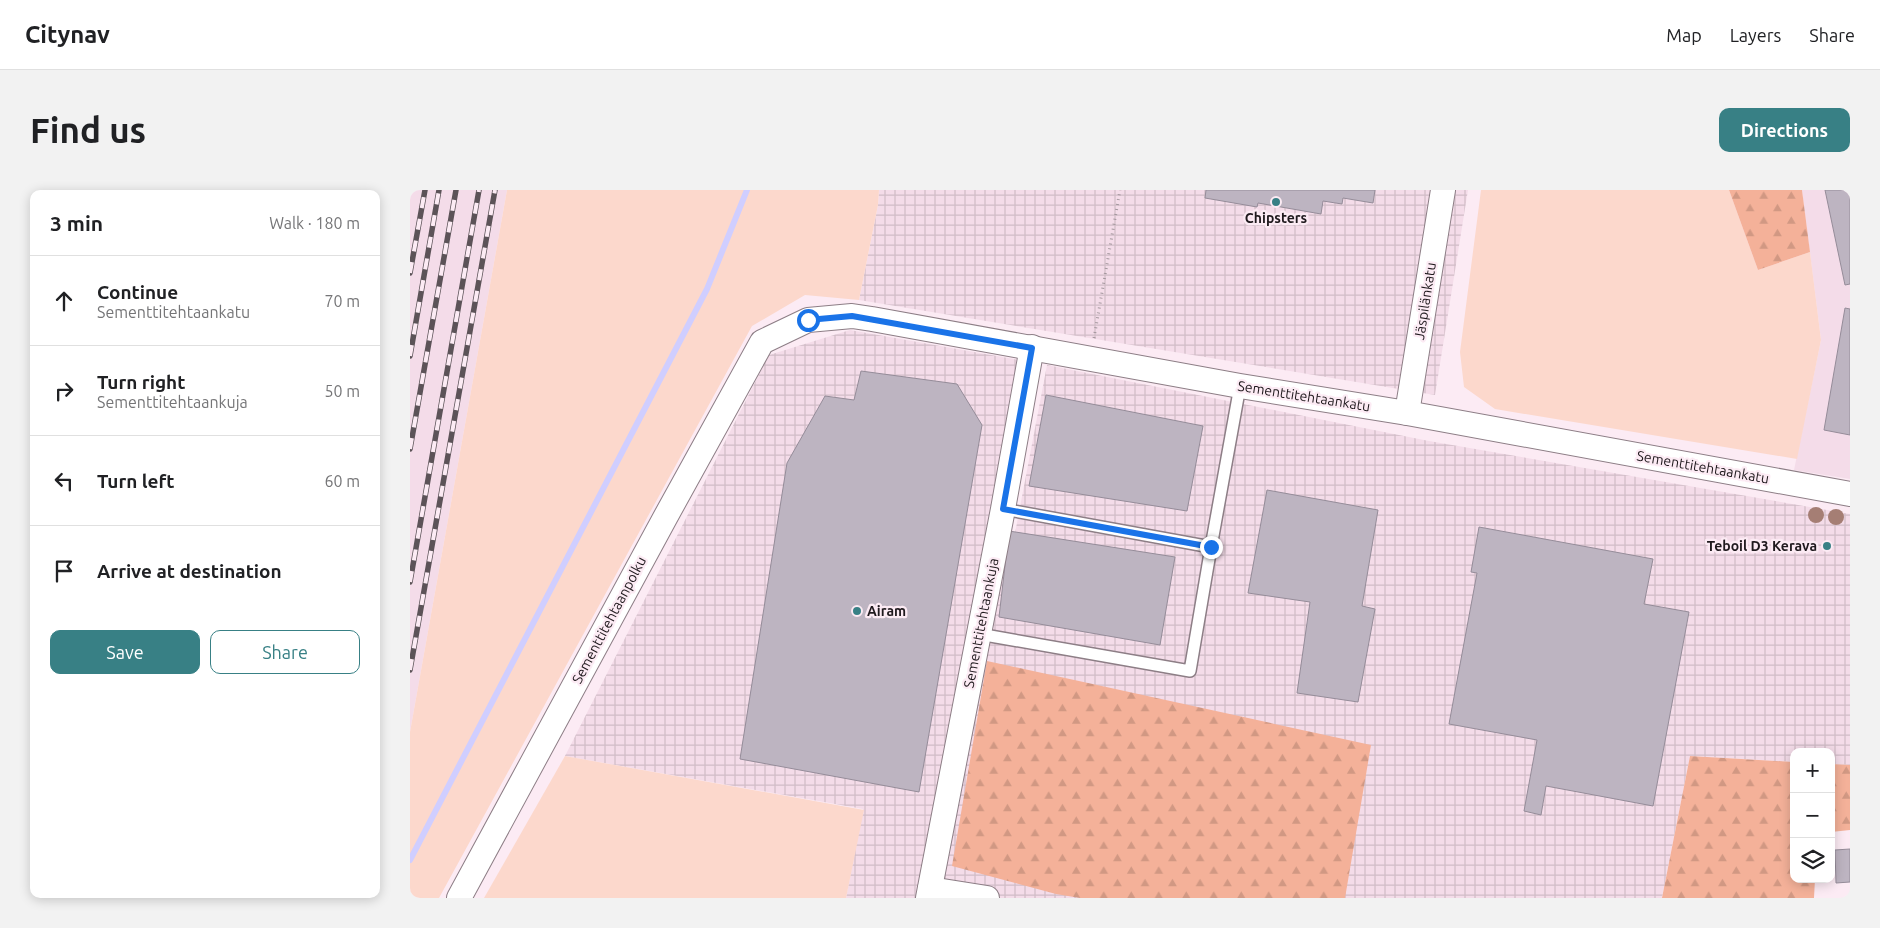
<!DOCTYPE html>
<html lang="en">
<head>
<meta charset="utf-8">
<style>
  :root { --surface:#fff; --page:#f2f2f2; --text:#202124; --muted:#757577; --line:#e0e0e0; --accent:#388085 }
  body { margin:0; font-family:Ubuntu,sans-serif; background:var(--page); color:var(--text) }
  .controls { position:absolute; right:15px; bottom:15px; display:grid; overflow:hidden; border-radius:10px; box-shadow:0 2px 12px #0003 }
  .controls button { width:45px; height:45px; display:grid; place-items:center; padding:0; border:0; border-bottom:1px solid var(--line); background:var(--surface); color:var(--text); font:25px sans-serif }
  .stop { position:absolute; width:15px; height:15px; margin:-11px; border:4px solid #1a73e8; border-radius:50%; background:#fff }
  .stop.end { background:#1a73e8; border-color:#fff; box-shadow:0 1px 5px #0008 }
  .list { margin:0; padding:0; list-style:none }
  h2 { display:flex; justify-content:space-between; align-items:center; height:65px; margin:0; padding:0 20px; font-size:21px }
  h2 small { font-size:16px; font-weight:400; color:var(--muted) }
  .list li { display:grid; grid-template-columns:32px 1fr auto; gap:15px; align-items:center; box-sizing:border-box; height:90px; padding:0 20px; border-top:1px solid var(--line) }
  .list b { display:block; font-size:19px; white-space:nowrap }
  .list p { margin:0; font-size:16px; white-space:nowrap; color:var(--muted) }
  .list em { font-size:16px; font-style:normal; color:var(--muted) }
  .actions { display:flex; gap:10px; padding:15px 20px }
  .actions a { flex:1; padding:11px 0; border:1px solid var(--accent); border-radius:10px; text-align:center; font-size:18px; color:var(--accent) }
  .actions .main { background:var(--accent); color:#fff }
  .icon { flex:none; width:28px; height:28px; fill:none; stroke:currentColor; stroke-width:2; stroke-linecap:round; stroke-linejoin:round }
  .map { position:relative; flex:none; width:1440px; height:708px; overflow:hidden; border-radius:10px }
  header { display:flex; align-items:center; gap:30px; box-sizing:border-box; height:70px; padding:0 25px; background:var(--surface); border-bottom:1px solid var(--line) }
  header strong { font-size:24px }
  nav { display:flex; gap:28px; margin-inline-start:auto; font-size:18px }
  .intro { display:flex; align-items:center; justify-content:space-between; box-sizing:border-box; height:120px; padding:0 30px }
  h1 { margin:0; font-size:35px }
  .button { padding:12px 22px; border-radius:10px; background:var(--accent); color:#fff; font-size:18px; font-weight:700 }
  main { display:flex; gap:30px; padding:0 30px }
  aside { flex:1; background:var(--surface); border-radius:10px; box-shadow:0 2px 12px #0003 }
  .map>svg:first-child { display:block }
  .built { fill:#f4dce9 }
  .industrial { fill:url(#industrial-grid) }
  .green { fill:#fcd8cc }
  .forest { fill:url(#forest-firs) }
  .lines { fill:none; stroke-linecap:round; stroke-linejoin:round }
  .stream { stroke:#d0ceff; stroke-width:6 }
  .building { fill:#bdb4c1; stroke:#958c99 }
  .lane-casing { stroke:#8d7e86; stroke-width:14 }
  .street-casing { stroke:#8d7e86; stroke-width:26 }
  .path { stroke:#a4979e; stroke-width:3; stroke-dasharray:1 4; stroke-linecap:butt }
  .lane { stroke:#fff; stroke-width:11 }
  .street { stroke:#fff; stroke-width:24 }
  .rail-casing { stroke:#5c5358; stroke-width:5.5 }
  .rail { stroke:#fcebf4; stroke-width:4; stroke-dasharray:11; stroke-linecap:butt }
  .tree { fill:#a57e74 }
  .route { stroke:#1a73e8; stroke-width:6 }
  .poi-dot { fill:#388085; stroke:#fcebf4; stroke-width:2 }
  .labels { text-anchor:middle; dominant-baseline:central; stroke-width:4.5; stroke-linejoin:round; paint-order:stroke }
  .poi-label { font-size:14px; font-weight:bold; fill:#1f191d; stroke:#fcebf4 }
  .street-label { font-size:14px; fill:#1f191d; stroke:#fcebf4 }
</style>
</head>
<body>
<header>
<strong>Citynav</strong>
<nav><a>Map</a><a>Layers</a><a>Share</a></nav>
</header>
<div class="intro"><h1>Find us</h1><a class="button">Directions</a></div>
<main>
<aside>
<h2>3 min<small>Walk · 180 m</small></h2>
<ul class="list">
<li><svg class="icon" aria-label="ahead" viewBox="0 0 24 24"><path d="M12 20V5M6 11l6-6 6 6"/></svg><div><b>Continue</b><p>Sementtitehtaankatu</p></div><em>70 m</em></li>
<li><svg class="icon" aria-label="right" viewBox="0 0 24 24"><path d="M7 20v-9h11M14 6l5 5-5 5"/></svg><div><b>Turn right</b><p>Sementtitehtaankuja</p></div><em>50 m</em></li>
<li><svg class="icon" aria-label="left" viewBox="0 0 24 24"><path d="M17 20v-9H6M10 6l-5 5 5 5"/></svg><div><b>Turn left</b></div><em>60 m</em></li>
<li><svg class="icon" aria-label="arrive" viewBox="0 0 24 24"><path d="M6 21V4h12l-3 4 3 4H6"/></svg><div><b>Arrive at destination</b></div></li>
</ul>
<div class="actions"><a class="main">Save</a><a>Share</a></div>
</aside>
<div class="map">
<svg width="1440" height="708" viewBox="0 0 1440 708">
  <defs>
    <pattern id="industrial-grid" width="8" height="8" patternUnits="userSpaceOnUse" patternTransform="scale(1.25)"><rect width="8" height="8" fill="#f4dce9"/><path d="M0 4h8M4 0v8" fill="none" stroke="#d1bcc7"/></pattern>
    <pattern id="forest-firs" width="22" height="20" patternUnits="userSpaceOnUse" patternTransform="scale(1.25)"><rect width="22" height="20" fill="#f4b199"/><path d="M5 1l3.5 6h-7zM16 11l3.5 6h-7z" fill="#d19883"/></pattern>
  </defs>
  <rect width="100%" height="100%" fill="#fcebf4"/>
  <!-- built -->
  <g class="built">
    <path d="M1 0H97L0 542V5Z"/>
    <path d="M1392 0H1440V289L1384 280 1411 150Z"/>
  </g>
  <!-- industrial -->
  <g class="industrial">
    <path d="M469 0H1058L1025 205 449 110 468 15Z"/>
    <path d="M440 140 610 170 565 465 576 471 599 341 591 417 637 175 1019 251 1440 324V575L1421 574V562H1384V572L1280 566 1252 708H436L453 619 155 566 359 165Z"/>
  </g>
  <!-- green -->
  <g class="green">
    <path d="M97 0H469L468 15 449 110 395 105 342 136 29 708H0V542Z"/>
    <path d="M1071 0H1319L1348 80 1400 62 1411 150 1387 269 1085 219 1054 197 1050 162Z"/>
    <path d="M155 566 454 620 436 708H74Z"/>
  </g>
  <!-- forest -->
  <g class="forest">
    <path d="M1319 0H1392L1400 62 1348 80Z"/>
    <path d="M577 471 961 555 935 708H670L646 704 542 676Z"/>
    <path d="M1280 566 1384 572V689H1405L1404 708H1252Z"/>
    <path d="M1421 574 1440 575V640L1421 642Z"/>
  </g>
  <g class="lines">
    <!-- stream -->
    <path class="stream" d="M0 670 297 99 337 0"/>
  </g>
  <!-- building -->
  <g class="building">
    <path d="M796 0H965L963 13 933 8 932 14 913 11 911 24 848 13 847 17 795 8Z"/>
    <path d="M1415 0H1440V94L1435 95Z"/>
    <path d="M1435 118 1440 119V245L1414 240Z"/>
    <path d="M451 181 547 194 572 235 509 602 330 569 377 273 415 206 444 210Z"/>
    <path d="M636 205 793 236 777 321 619 296Z"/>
    <path d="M857 300 968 320 952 416 965 419 948 512 887 503 900 412 838 403Z"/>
    <path d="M1069 337 1243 369 1234 414 1279 422 1243 616 1136 596 1131 625 1114 621 1127 550 1039 534 1067 383 1061 382Z"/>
    <path d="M599 341 765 367 750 455 589 427Z"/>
    <path d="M1440 659V692L1426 693 1425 660Z"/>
  </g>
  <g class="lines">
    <!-- lane casing -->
    <g class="lane-casing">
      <g id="lane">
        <path d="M593 319 801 357 830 196"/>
        <path d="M569 444 780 481 801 357"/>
      </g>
    </g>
    <!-- street casing -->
    <g class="street-casing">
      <g id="street">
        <path d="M997 223 1033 0"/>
        <path d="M520 699 577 708"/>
        <path d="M49 708 256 326 352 152 398 130 442 126 462 129 830 196 997 223 1440 304"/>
        <path d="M518 708 593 319 622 157"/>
      </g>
    </g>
    <!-- path -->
    <path class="path" d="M684 148 710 0"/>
    <!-- lane -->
    <use href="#lane" class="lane"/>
    <!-- street -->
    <use href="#street" class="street"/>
    <!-- rail casing -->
    <g class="rail-casing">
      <g id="rail">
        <path d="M0 83 15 0"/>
        <path d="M0 166 29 0"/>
        <path d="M0 259 46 0"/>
        <path d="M0 392 69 0"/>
        <path d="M0 480 85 0"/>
      </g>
    </g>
    <!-- rail -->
    <use href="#rail" class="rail"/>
  </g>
  <!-- trees -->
  <g class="tree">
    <circle cx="1406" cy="325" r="8"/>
    <circle cx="1426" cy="327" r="8"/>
  </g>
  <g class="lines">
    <!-- route -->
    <path class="route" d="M398 130 442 126 622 158 593 319 801 357"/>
  </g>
  <!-- markers -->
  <g class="poi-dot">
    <circle cx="866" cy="12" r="5"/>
    <circle cx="1417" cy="356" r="5"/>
    <circle cx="447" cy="421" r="5"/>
  </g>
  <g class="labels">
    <!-- poi labels -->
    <g class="poi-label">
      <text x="866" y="28">Chipsters</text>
      <text x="1407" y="356" text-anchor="end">Teboil D3 Kerava</text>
      <text x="457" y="421" text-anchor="start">Airam</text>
    </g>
    <!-- street labels -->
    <g class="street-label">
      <text transform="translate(1015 111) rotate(-81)">Jäspilänkatu</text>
      <text transform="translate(894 206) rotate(9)">Sementtitehtaankatu</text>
      <text transform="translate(1293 277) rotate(10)">Sementtitehtaankatu</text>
      <text transform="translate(199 430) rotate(-62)">Sementtitehtaanpolku</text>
      <text transform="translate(571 433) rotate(-79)">Sementtitehtaankuja</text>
    </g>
  </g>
</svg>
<div class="controls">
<button>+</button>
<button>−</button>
<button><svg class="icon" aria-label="layers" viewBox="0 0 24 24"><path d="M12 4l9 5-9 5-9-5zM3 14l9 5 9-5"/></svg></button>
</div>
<div class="stop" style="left:398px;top:130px"></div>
<div class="stop end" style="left:801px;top:357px"></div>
</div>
</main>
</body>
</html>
